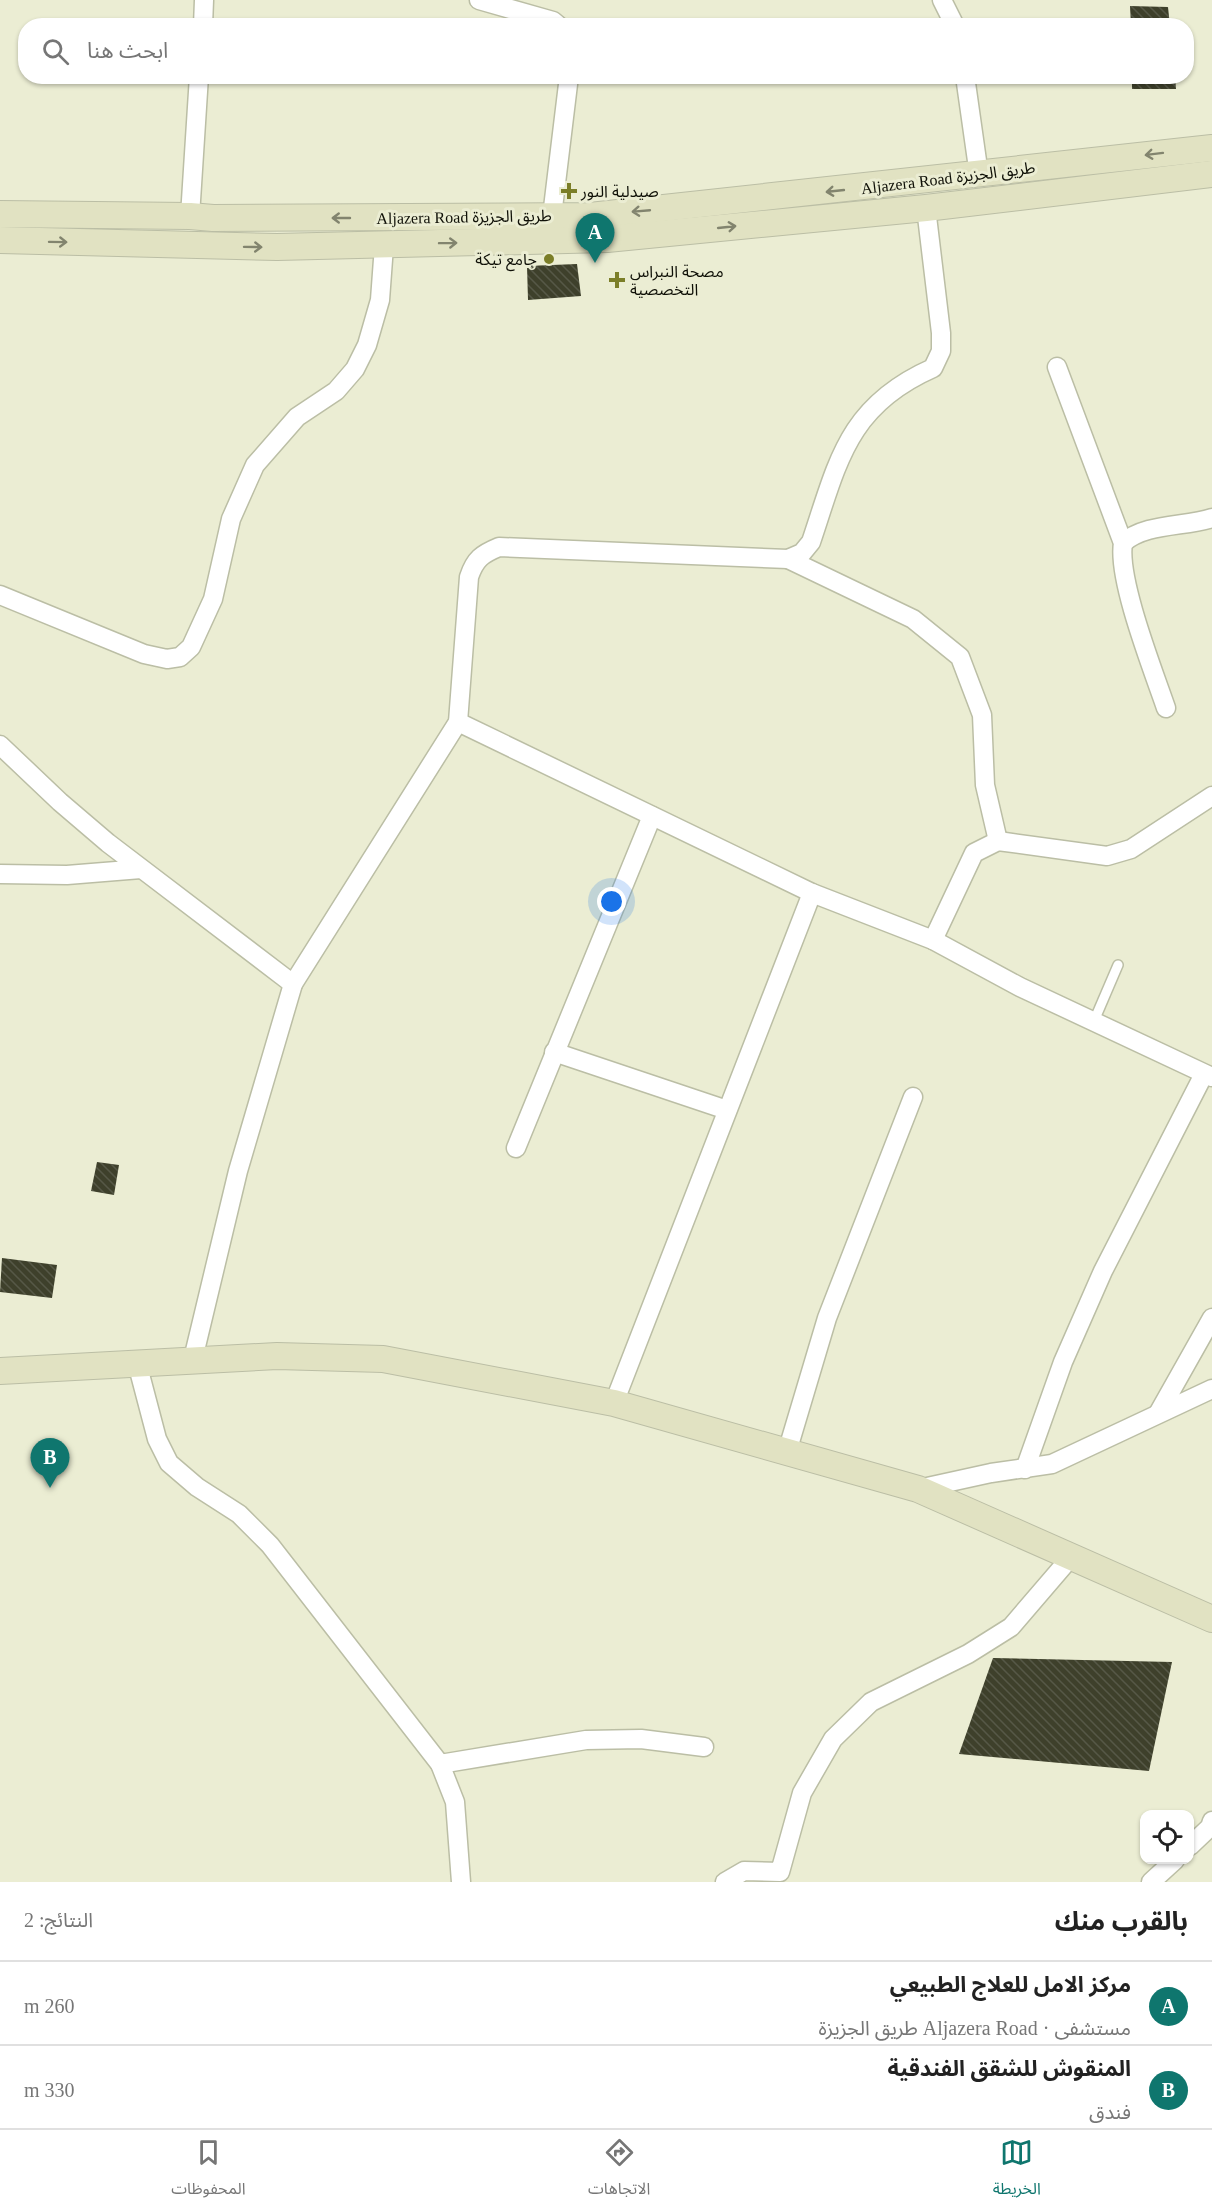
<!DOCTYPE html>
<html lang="ar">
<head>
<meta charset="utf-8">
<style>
  :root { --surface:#fff; --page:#f2f2f2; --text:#222; --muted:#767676; --line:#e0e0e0; --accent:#0f766e }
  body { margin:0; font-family:"Times New Roman","Noto Sans Arabic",serif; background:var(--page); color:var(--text); direction:rtl }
  .controls { position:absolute; right:18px; bottom:18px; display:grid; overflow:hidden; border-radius:12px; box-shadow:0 2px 4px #0004 }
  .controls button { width:54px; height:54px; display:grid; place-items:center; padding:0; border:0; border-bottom:2px solid var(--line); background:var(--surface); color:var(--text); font:30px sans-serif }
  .you { position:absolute; left:612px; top:902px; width:21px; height:21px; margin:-15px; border:4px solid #fff; border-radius:50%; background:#1a73e8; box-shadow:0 0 0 9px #1a73e833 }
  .badge { display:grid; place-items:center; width:39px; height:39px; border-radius:50%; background:var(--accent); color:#fff; font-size:20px; font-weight:700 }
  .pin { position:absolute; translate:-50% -50px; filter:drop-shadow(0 2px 3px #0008) }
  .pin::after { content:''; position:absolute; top:32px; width:21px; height:18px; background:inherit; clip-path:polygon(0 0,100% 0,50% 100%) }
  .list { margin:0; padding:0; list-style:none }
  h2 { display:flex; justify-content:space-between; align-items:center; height:78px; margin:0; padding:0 24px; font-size:26px }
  h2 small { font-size:20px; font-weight:400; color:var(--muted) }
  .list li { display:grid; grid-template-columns:39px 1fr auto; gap:18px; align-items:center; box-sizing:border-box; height:84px; padding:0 24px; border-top:2px solid var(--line) }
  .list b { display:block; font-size:22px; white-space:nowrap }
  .list p { margin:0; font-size:20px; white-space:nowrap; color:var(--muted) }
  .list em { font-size:20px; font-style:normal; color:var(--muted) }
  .icon { flex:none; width:33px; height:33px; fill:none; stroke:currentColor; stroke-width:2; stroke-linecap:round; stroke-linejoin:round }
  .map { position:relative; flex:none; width:1212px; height:1882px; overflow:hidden; direction:ltr }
  .search { position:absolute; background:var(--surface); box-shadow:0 2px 4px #0004; left:18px; right:18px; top:18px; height:66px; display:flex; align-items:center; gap:15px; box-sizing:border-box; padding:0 21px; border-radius:24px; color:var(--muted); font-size:22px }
  .sheet { height:246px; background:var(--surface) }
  nav { display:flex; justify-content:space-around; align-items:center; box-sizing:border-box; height:84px; border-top:2px solid var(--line); background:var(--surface); font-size:16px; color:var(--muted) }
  nav a { display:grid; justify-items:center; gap:3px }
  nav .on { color:var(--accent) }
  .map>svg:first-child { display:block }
  .building { fill:url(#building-back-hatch) }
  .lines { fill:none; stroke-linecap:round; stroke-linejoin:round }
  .lane-casing { stroke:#bbbea5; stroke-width:12 }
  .street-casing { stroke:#bbbea5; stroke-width:21 }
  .secondary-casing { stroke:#bbbea5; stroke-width:28 }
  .lane { stroke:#fff; stroke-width:9 }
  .street { stroke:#fff; stroke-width:18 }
  .secondary { stroke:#e1e2c2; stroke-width:26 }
  .oneway { stroke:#82846e }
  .poi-dot { fill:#7b7e28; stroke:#ebedd3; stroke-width:2 }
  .labels { text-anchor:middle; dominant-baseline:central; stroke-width:6; stroke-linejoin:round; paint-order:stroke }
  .street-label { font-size:16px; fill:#0f1007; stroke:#ebedd3 }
  .poi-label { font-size:16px; fill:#0f1007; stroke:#ebedd3; text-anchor:start }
</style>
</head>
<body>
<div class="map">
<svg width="1212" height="1882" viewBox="0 0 1212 1882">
  <defs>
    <pattern id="building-back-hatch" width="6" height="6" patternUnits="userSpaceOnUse" patternTransform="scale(1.5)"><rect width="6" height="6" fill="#3e402b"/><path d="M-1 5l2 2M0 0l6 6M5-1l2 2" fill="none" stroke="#565847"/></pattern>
  </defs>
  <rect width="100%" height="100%" fill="#ebedd3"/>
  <!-- building -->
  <g class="building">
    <path d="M1130 6 1168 7 1170 26H1131Z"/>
    <path d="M1132 76H1175L1176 89H1132Z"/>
    <path d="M577 264 581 296 528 300 527 266Z"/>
    <path d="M97 1162 119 1165 114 1195 91 1191Z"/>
    <path d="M2 1258 57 1265 52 1298 0 1292Z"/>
    <path d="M993 1658 1172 1662 1149 1771 959 1754Z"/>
  </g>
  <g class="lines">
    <!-- lane casing -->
    <g class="lane-casing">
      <path id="lane" d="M1094 1021 1118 965"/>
    </g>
    <!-- street casing -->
    <g class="street-casing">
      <g id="street">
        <path d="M479 0 553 21 559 26"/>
        <path d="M942 0 955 26"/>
        <path d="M203 26 204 0"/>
        <path d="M965 76 979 175"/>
        <path d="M190 216 199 76"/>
        <path d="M552 216 569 76"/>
        <path d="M1057 367 1123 543C1117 579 1153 670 1166 708"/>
        <path d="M1123 543C1145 523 1185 527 1212 518"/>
        <path d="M788 559 913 619 960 657 982 715 985 785 998 841"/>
        <path d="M0 595 144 654 167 659 180 657 191 647 213 599 231 519 255 465 297 417 336 391 355 369 367 345 380 300 384 246"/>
        <path d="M458 722 812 893 933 940 1020 987 1212 1077"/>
        <path d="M0 745 60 802 108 843 293 984"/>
        <path d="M0 874 67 875 141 869"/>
        <path d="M933 940 974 853 998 841 1107 856 1131 849 1212 796"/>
        <path d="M554 1052 727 1110"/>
        <path d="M516 1148 652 816"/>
        <path d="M193 1359 238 1171 293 984 458 722 469 577C475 559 482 554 499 547L788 559 802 553 811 542C838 462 847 406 933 368L941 351V333L926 208"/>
        <path d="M137 1363 157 1439 169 1463 197 1487 239 1514 270 1545 440 1764 455 1802 461 1882"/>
        <path d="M614 1403 812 893"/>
        <path d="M1159 1412 1212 1318"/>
        <path d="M787 1452 827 1318 913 1097"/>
        <path d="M1025 1469 1063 1362 1103 1271 1204 1074"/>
        <path d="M918 1489 991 1473 1052 1464 1212 1389"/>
        <path d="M440 1764 586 1740 641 1739 704 1747"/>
        <path d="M1190 1846 1210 1827 1212 1821"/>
        <path d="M725 1882 744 1871 780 1872 802 1793 833 1739 871 1702 968 1654 1011 1627 1071 1557"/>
        <path d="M1151 1882 1175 1860"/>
      </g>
    </g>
    <!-- secondary casing -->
    <g class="secondary-casing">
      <g id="secondary">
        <path d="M0 214 190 216 213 218 590 216 1212 148"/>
        <path d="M0 240 277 247 607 239 926 208 1212 174"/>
        <path d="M0 1371 277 1356 383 1359 614 1403 918 1489 1212 1619"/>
      </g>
    </g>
    <!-- lane -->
    <use href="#lane" class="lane"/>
    <!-- street -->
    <use href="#street" class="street"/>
    <!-- secondary -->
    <use href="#secondary" class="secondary"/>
  </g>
  <!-- one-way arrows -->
  <defs><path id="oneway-shaft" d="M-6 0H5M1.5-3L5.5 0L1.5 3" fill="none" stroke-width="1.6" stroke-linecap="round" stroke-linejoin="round" transform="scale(1.5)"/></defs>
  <g class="oneway">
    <use href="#oneway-shaft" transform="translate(1154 154) rotate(173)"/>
    <use href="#oneway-shaft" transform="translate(835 191) rotate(174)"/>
    <use href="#oneway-shaft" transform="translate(641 211) rotate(175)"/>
    <use href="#oneway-shaft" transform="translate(341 218) rotate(180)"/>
    <use href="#oneway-shaft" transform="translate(727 227) rotate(-6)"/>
    <use href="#oneway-shaft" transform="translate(58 242) rotate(1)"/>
    <use href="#oneway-shaft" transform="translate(448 243) rotate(-1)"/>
    <use href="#oneway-shaft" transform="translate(253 247) rotate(1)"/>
  </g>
  <!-- markers -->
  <g class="poi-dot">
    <path d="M566 182h6v6h6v6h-6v6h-6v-6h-6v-6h6z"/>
    <circle cx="549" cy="259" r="6"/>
    <path d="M614 271h6v6h6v6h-6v6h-6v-6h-6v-6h6z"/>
  </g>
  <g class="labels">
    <!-- street labels -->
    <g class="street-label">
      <text transform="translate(948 178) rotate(-7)">Aljazera Road طريق الجزيزة</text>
      <text transform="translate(464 217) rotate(-1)">Aljazera Road طريق الجزيزة</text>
    </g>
    <!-- poi labels -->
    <g class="poi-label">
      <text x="581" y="191">صيدلية النور</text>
      <text x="537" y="259" text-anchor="end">جامع تيكة</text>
      <text x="630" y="271">مصحة النبراس<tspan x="630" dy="18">التخصصية</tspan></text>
    </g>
  </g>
</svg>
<div class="controls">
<button><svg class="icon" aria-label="locate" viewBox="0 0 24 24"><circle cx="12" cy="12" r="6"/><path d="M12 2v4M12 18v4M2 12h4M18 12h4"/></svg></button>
</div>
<div class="you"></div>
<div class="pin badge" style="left:595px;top:263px">A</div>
<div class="pin badge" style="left:50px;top:1488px">B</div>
<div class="search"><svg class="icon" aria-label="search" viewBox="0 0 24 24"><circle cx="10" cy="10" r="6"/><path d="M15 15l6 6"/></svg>ابحث هنا</div>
</div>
<section class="sheet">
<h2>بالقرب منك<small>النتائج: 2</small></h2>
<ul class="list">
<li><span class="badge">A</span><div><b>مركز الامل للعلاج الطبيعي</b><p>مستشفى · Aljazera Road طريق الجزيزة</p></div><em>260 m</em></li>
<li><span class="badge">B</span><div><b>المنقوش للشقق الفندقية</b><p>فندق</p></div><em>330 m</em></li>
</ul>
</section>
<nav>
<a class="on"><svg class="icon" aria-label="map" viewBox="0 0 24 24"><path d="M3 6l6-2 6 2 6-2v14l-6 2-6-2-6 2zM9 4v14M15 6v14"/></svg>الخريطة</a>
<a><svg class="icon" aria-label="directions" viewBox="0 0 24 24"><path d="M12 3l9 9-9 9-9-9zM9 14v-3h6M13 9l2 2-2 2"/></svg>الاتجاهات</a>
<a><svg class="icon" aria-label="saved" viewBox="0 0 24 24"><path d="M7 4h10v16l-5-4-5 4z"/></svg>المحفوظات</a>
</nav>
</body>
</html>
